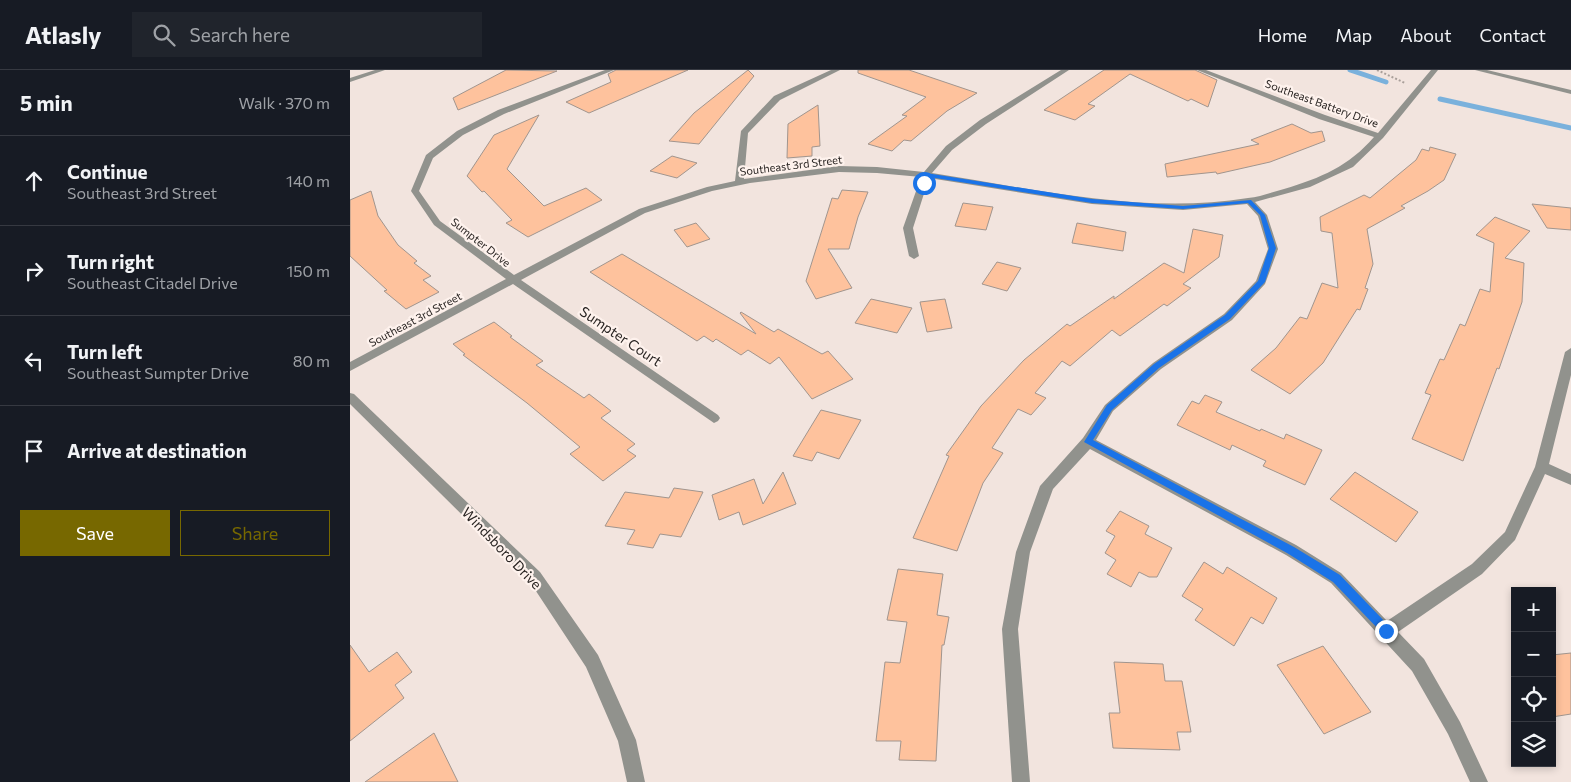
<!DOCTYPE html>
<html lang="en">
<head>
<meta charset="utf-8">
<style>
  :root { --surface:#171b24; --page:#20242c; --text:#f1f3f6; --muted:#9ea1a6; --line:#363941; --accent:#776800 }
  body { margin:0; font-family:Commissioner,sans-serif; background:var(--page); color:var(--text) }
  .controls { position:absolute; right:15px; bottom:15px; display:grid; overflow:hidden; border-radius:0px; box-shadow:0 2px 8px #0003 }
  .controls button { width:45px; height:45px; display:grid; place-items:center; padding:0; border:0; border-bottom:1px solid var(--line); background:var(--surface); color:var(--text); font:25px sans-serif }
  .stop { position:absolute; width:15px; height:15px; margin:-11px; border:4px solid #1a73e8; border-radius:50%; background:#fff }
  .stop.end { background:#1a73e8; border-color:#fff; box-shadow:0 1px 5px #0008 }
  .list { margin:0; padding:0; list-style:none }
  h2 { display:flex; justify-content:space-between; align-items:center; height:65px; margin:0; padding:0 20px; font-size:21px }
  h2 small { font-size:16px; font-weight:400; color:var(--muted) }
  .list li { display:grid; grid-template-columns:32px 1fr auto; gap:15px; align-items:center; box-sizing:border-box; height:90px; padding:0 20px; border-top:1px solid var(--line) }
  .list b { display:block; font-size:19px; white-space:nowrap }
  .list p { margin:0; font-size:16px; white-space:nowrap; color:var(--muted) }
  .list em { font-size:16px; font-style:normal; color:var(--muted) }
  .actions { display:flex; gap:10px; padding:15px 20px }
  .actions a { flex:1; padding:11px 0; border:1px solid var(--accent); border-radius:0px; text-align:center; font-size:18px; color:var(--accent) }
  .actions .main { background:var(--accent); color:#fff }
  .icon { flex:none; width:28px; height:28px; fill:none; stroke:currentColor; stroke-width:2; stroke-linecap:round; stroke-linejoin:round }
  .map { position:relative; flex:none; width:1221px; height:712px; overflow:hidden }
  header { display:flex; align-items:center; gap:30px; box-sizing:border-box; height:70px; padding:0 25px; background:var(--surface); border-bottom:1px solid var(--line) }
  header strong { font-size:24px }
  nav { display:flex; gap:28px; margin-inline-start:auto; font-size:18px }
  .search { width:350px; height:45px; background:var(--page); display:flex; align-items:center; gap:12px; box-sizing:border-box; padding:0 18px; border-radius:0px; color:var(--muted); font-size:19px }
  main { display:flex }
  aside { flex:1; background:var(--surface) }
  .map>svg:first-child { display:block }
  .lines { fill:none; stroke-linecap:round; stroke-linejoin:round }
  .stream { stroke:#7ab1dc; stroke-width:5 }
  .building { fill:#fec29d; stroke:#a1958e }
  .path { stroke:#a99f9a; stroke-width:2; stroke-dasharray:2 2; stroke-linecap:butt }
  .minor { fill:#91928d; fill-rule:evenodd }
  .route { fill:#1a73e8 }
  .labels { text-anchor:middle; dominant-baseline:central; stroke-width:4.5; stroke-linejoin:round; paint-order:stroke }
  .far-street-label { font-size:11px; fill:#292422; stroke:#fef2ed }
  .street-label { font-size:14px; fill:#292422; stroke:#fef2ed }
</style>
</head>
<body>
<header>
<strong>Atlasly</strong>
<div class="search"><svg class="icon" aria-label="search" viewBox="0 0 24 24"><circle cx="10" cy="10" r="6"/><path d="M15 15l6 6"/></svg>Search here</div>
<nav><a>Home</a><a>Map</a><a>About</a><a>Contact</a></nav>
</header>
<main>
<aside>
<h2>5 min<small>Walk · 370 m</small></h2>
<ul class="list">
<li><svg class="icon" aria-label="ahead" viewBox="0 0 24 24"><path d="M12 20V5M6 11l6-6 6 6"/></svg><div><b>Continue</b><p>Southeast 3rd Street</p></div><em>140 m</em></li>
<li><svg class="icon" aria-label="right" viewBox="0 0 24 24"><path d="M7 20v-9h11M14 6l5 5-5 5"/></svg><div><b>Turn right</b><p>Southeast Citadel Drive</p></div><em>150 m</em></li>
<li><svg class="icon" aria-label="left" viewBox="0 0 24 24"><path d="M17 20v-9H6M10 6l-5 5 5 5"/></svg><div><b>Turn left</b><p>Southeast Sumpter Drive</p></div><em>80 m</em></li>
<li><svg class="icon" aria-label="arrive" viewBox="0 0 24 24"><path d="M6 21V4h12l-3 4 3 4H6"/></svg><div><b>Arrive at destination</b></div></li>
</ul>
<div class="actions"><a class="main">Save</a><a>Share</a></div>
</aside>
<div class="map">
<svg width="1221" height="712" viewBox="0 0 1221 712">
  <rect width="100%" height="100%" fill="#f2e4de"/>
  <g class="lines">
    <!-- stream -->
    <g class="stream">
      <path d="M1000 0 1036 12"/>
      <path d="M1090 29 1221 58"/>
    </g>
  </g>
  <!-- building -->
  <g class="building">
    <path d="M156 0 207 1 108 40 103 28Z"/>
    <path d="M266 0H338L239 43 216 32 261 12 258 4Z"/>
    <path d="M398 0 404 6 349 74 319 71 344 43Z"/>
    <path d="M508 0H559L627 23 597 41 561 71 554 70 542 81 518 74 557 46 552 45 576 27 508 3Z"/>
    <path d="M754 0H845L867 10 858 37 841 29 838 31 780 4 738 34 745 36 725 50 694 40Z"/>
    <path d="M468 35 470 76 462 77V86L437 88 438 54Z"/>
    <path d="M189 45 157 99 194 136 236 118 252 130 178 167 156 153 162 150 134 121 132 122 117 106 144 65Z"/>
    <path d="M942 54 961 63 972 61 975 71 920 92 867 104 866 102 817 107 815 94 909 74 901 70Z"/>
    <path d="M1080 77 1106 84 1094 110 1078 121 1051 136 1055 138 1017 159 1023 194 1015 218 1018 219 1010 240 1007 239 973 293 940 324 901 300 926 278 950 247 957 249 972 213 988 218 982 163 971 161 970 147 1014 125 1020 128 1066 90 1072 79 1079 81Z"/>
    <path d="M322 86 347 93 327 108 300 101Z"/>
    <path d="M492 120 518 122 508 147 499 179H478L502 218 466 229 456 211 482 128 488 129Z"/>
    <path d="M21 121 28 146 48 175 67 191 64 193 81 206 73 210 89 222 56 239 34 221 37 220 0 186V130Z"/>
    <path d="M613 133 643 137 636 160 605 156Z"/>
    <path d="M1182 134 1221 138V160L1197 158Z"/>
    <path d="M1145 147 1180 161 1155 188 1174 193 1172 232 1149 299 1147 298 1113 391 1062 369 1081 325 1075 323 1090 289 1094 290 1110 254 1115 256 1130 219 1140 222 1144 173 1126 165Z"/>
    <path d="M346 153 360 169 337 177 324 160Z"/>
    <path d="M727 153 776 162 773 181 722 173Z"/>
    <path d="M843 159 873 165 869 187 833 214 841 218 817 236 814 234 770 266 762 260 720 296 712 291 685 323 696 328 681 345 668 339 642 378 653 383 633 413 607 481 563 468 599 386 596 385 631 336 674 290 717 254 720 256 764 226V229L814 193 834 203Z"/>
    <path d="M272 184 406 264 390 243 391 242 424 262 428 259 472 284 478 281 503 309 462 329 429 287 420 294 398 280 391 285 366 269 363 272 354 266 347 271 240 202Z"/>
    <path d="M647 192 671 198 657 221 632 214Z"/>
    <path d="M521 229 562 238 547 263 505 253Z"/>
    <path d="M595 229 602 258 577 262 570 232Z"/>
    <path d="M144 252 162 266 160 267 193 291 186 295 234 328 239 324 261 341 251 348 285 374 277 380 286 386 253 411 220 384 230 377 177 333 113 285 115 284 103 274Z"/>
    <path d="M855 325 872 332 866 342 910 361 911 359 934 369 936 364 972 380 955 415 913 396 916 391 882 375 880 380 827 355 842 331 849 334Z"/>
    <path d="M471 340 511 350 489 389 467 382 462 391 443 386Z"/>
    <path d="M433 402 446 434 393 455 389 442 369 450 362 425 404 409 413 434Z"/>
    <path d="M1005 402 1068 442 1046 472 980 429Z"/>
    <path d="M324 418 353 422 331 467 310 464 303 478 277 474 285 460 255 456 275 422 319 428Z"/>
    <path d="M770 441 799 456 795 464 822 478 807 507H799L789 502 781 517 757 504 766 490 755 483 765 466 756 461Z"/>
    <path d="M854 492 873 504 877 497 927 528 913 554 901 547 884 576 845 550 853 539 832 526Z"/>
    <path d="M548 499 593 504 587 545 599 547 594 575H592L586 691 549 690 551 671H526L535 592 550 593 557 552 537 550Z"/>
    <path d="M0 575 19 602 47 582 62 602 45 615 54 628 0 671Z"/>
    <path d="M973 576 1021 642 974 664 927 595Z"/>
    <path d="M1221 583V644L1202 647V585Z"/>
    <path d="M764 592 813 594 815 611H832L841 662H827L830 680 763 678 759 643H770Z"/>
    <path d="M84 663 108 712H15Z"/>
  </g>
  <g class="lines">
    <!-- path -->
    <path class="path" d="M1027 0 1055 13"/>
    <!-- minor -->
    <g class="minor">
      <path d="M25 0H35L0 12V8Z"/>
      <path d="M255 0H264L154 44 113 65 83 88 69 121 90 151 164 205 289 139 357 117 385 111 391 61 424 26 481 0H490L430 30 398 63 394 109 489 96 527 97 574 102 596 76 630 50 711 0H719L636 54 602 80 582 103C685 119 793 145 898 128 910 127 922 122 934 119 971 108 999 96 1024 67L969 49 847 0H856L975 45 1028 63 1081 0H1088L1033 68 1003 97 960 117 905 132 917 145 928 179 915 214 882 250 811 299 763 341 746 370 946 475 991 503 1037 551 1122 494 1155 462 1185 397 1215 282 1221 278V305L1199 394 1221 404V415L1195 404 1165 470 1132 504 1048 562 1074 589 1110 652 1138 712H1120L1098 664 1062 601 981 513 936 485 740 379 703 419 680 482 668 559 680 712H662L652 559 666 482 690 416 733 368 755 335 803 293 874 244 906 211 918 179 908 146 897 134 833 140 742 134 579 108 563 158 569 186 564 189 559 186 553 158 571 107 527 103 489 102 400 113 362 121 295 143 171 210 368 345 370 348 368 351 364 353 163 214 0 301V292L156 209 84 155 61 121 76 85 107 61 148 40Z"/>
      <path d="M1125 0H1137L1221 20V24Z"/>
      <path d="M0 323 4 324 190 502 248 585 286 670 295 712H277L268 671 236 597 180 512 0 334Z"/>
    </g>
  </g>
  <!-- route -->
  <path class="route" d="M576 103 742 129 833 136 901 130 915 145 926 178 915 212 880 249 809 298 762 340 743 370 944 477 990 505 1040 557V564H1033L983 512 937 483 734 372 757 335 804 294 875 245 908 211 919 178 910 145 898 133 833 139 742 133 579 107 576 114H571L574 105Z"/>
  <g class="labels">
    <!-- far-street labels -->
    <g class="far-street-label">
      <text transform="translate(972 33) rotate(20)">Southeast Battery Drive</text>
      <text transform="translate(441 95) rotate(-7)">Southeast 3rd Street</text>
      <text transform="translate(131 172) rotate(38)">Sumpter Drive</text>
      <text transform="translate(65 249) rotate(-28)">Southeast 3rd Street</text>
    </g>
    <!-- street labels -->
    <g class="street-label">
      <text transform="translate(271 266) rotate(34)">Sumpter Court</text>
      <text transform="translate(152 478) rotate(46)">Windsboro Drive</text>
    </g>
  </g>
</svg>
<div class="controls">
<button>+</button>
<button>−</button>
<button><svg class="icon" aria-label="locate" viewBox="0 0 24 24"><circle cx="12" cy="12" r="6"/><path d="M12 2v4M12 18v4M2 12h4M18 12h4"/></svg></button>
<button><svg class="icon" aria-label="layers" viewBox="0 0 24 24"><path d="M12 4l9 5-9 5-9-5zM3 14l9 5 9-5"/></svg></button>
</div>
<div class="stop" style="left:574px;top:113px"></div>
<div class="stop end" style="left:1036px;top:561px"></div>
</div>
</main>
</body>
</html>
